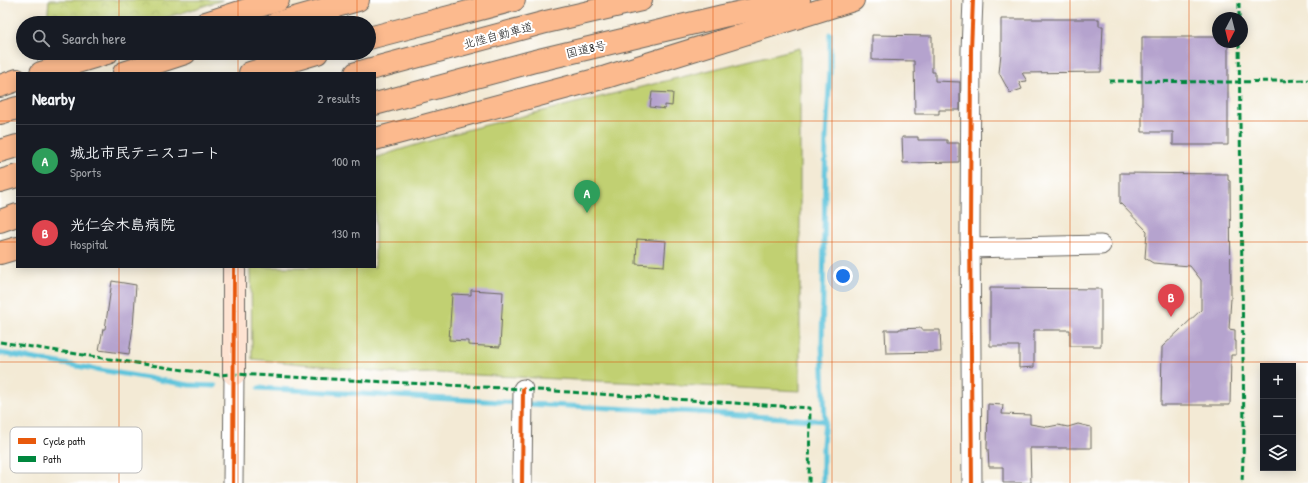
<!DOCTYPE html>
<html lang="en">
<head>
<meta charset="utf-8">
<style>
  :root { --surface:#171b24; --page:#20242c; --text:#f1f3f6; --muted:#9ea1a6; --line:#363941; --accent:#1f6fb2 }
  body { margin:0; font-family:"Patrick Hand","Klee One",sans-serif; background:var(--page); color:var(--text) }
  .controls { position:absolute; right:12px; bottom:12px; display:grid; overflow:hidden; border-radius:0px; box-shadow:0 2px 10px #0003 }
  .controls button { width:36px; height:36px; display:grid; place-items:center; padding:0; border:0; border-bottom:1px solid var(--line); background:var(--surface); color:var(--text); font:20px sans-serif }
  .compass { position:absolute; left:1212px; top:12px; width:36px; height:36px; border-radius:50%; background:var(--surface); box-shadow:0 2px 10px #0003; rotate:187deg }
  .you { position:absolute; left:843px; top:276px; width:14px; height:14px; margin:-10px; border:3px solid #fff; border-radius:50%; background:#1a73e8; box-shadow:0 0 0 6px #1a73e833 }
  .badge { display:grid; place-items:center; width:26px; height:26px; border-radius:50%; background:var(--accent); color:#fff; font-size:13px; font-weight:700 }
  .pin { position:absolute; translate:-50% -33px; filter:drop-shadow(0 1px 2px #0008) }
  .pin::after { content:''; position:absolute; top:21px; width:14px; height:12px; background:inherit; clip-path:polygon(0 0,100% 0,50% 100%) }
  .list { margin:0; padding:0; list-style:none }
  h2 { display:flex; justify-content:space-between; align-items:center; height:52px; margin:0; padding:0 16px; font-size:17px }
  h2 small { font-size:13px; font-weight:400; color:var(--muted) }
  .list li { display:grid; grid-template-columns:26px 1fr auto; gap:12px; align-items:center; box-sizing:border-box; height:72px; padding:0 16px; border-top:1px solid var(--line) }
  .list b { display:block; font-size:15px; white-space:nowrap }
  .list p { margin:0; font-size:13px; white-space:nowrap; color:var(--muted) }
  .list em { font-size:13px; font-style:normal; color:var(--muted) }
  .icon { flex:none; width:22px; height:22px; fill:none; stroke:currentColor; stroke-width:2; stroke-linecap:round; stroke-linejoin:round }
  .map { position:relative; flex:none; width:1308px; height:483px; overflow:hidden }
  .search { position:absolute; background:var(--surface); box-shadow:0 2px 10px #0003; left:16px; top:16px; width:360px; height:44px; display:flex; align-items:center; gap:10px; box-sizing:border-box; padding:0 14px; border-radius:22px; color:var(--muted); font-size:15px }
  .panel { position:absolute; background:var(--surface); box-shadow:0 2px 10px #0003; left:16px; top:72px; width:360px; height:196px; border-radius:0px }
  .map>svg:first-child { display:block }
  .park { fill:url(#park-crowns); stroke:#6e7647 }
  .garden { fill:#c1d072; stroke:#6e7647 }
  .lines { fill:none; stroke-linecap:round; stroke-linejoin:round }
  .stream { stroke:#5fc4dc; stroke-width:5 }
  .building { fill:#b5a3ce }
  .street-casing { stroke:#67645d; stroke-width:21 }
  .secondary-casing { stroke:#67645d; stroke-width:24 }
  .highway-casing { stroke:#67645d; stroke-width:24 }
  .street { stroke:#fff; stroke-width:19 }
  .secondary { stroke:#fee3d2; stroke-width:22 }
  .highway { stroke:#fcba8e; stroke-width:22 }
  .quiet { stroke:#00873e; stroke-width:3; stroke-dasharray:6 3; stroke-linecap:butt }
  .cycleway-casing { stroke:#fff; stroke-width:6 }
  .cycleway { stroke:#e8590c; stroke-width:4 }
  .grid { fill:none; stroke:#de560d; stroke-width:1; stroke-opacity:0.55 }
  .labels { text-anchor:middle; dominant-baseline:central; stroke-width:4; stroke-linejoin:round; paint-order:stroke }
  .street-label { font-size:12px; fill:#1c1c1c; stroke:#fff }
  .key { fill:#fff; stroke:#bbb; stroke-width:1 }
  .key-label { font-size:11px; fill:#1c1c1c }
</style>
</head>
<body>
<div class="map">
<svg width="1308" height="483" viewBox="0 0 1308 483">
  <defs>
    <pattern id="park-crowns" width="20" height="18" patternUnits="userSpaceOnUse"><rect width="20" height="18" fill="#c1d072"/><path d="M2 6a3 3 0 1 1 6 0M12 15a3 3 0 1 1 6 0" fill="none" stroke="#a5b262"/></pattern>
  </defs>
  <rect width="100%" height="100%" fill="#fff"/>
  <filter id="ink" filterUnits="userSpaceOnUse"><feTurbulence type="fractalNoise" baseFrequency=".025" numOctaves="2"/><feDisplacementMap in="SourceGraphic" scale="8" xChannelSelector="R" yChannelSelector="G"/><feConvolveMatrix kernelMatrix="1 2 1 2 8 2 1 2 1" color-interpolation-filters="sRGB"/></filter>
  <filter id="wash" filterUnits="userSpaceOnUse"><feTurbulence type="fractalNoise" baseFrequency=".012" numOctaves="4" result="noise"/><feDisplacementMap in="SourceGraphic" scale="16" xChannelSelector="R" yChannelSelector="G"/><feGaussianBlur stdDeviation="0.9" result="paint"/><feColorMatrix in="noise" values="0 0 0 0 0 0 0 0 0 0 0 0 0 0 0 0 0 1.4 0 .05"/><feComposite in="paint" operator="in"/></filter>
  <g filter="url(#wash)">
    <rect width="100%" height="100%" fill="#f3ead5"/>
    <!-- park -->
    <path class="park" d="M49 0H223L149 23H47Z"/>
    <!-- garden -->
    <path class="garden" d="M800 48V391L436 373 402 374 252 359 251 267H375V158L399 150 470 129Z"/>
    <g class="lines">
      <!-- stream -->
      <g class="stream">
        <path d="M0 353 189 385 215 386"/>
        <path d="M259 388 519 403"/>
        <path d="M527 404 697 412 825 421"/>
        <path d="M823 483V446L825 421 822 345 826 137 830 71V34"/>
      </g>
    </g>
    <g id="blocks">
      <!-- building -->
      <g class="building">
        <path d="M1001 19H1099V26H1103L1101 72 1022 73 1027 81 1019 82 1022 89 1010 93 999 73 1001 53Z"/>
        <path d="M872 35 932 36V72H935V81L960 82V110H939V114H915L914 61 872 60Z"/>
        <path d="M1142 37H1218V42H1228V145H1173V132H1142Z"/>
        <path d="M652 92 673 93 672 106 665 105V109L650 107Z"/>
        <path d="M902 137H918V140H947V143H959V162L903 163Z"/>
        <path d="M1120 173 1228 174V180L1230 181 1231 298 1229 329 1235 330V341H1236V355H1231L1230 405H1161L1162 347 1201 310V280L1190 266 1153 263 1145 258 1147 231 1120 203Z"/>
        <path d="M637 239 666 241 664 266 636 264Z"/>
        <path d="M112 281 136 285 133 327 129 354 99 350 103 329H105Z"/>
        <path d="M990 288 1101 289V346H1070V330H1034V367L1019 368V346H990Z"/>
        <path d="M471 290 503 292 500 347 468 345V341L449 340 452 294 471 295Z"/>
        <path d="M922 328V330H940L941 352 886 353 885 330H899V329Z"/>
        <path d="M988 404 1003 405 1002 414 1030 415V424L1048 427 1058 425 1068 427 1078 424 1091 427V448H1030L1031 483H1003V467H989L988 449H987Z"/>
      </g>
    </g>
  </g>
  <g filter="url(#ink)">
    <use href="#blocks" fill-opacity="0" stroke="#67645d" stroke-width="1"/>
    <g class="lines">
      <!-- street casing -->
      <g class="street-casing">
        <g id="street">
          <path d="M970 248 1101 245"/>
          <path d="M233 483 234 374"/>
          <path d="M522 483 523 389"/>
          <path d="M972 483 970 232 971 50 973 0"/>
        </g>
      </g>
      <!-- secondary casing -->
      <g class="secondary-casing">
        <path id="secondary" d="M234 267V374"/>
      </g>
      <!-- highway casing -->
      <g class="highway-casing">
        <g id="highway">
          <path d="M206 23 278 0"/>
          <path d="M277 23 358 0"/>
          <path d="M369 38 514 0"/>
          <path d="M41 73 107 53"/>
          <path d="M124 73 185 53"/>
          <path d="M250 73 317 53"/>
          <path d="M356 73 546 22 641 0"/>
          <path d="M0 86 17 80"/>
          <path d="M375 104 535 61 723 16 799 0"/>
          <path d="M0 113 17 108"/>
          <path d="M375 139 606 77 853 0"/>
          <path d="M0 151 17 146"/>
          <path d="M0 181 17 176"/>
          <path d="M0 221 17 215"/>
          <path d="M0 253 17 248"/>
        </g>
      </g>
      <!-- street -->
      <use href="#street" class="street"/>
      <!-- secondary -->
      <use href="#secondary" class="secondary"/>
      <!-- highway -->
      <use href="#highway" class="highway"/>
      <!-- quiet -->
      <g class="quiet">
        <path d="M1239 18V0"/>
        <path d="M1239 42 1244 432 1242 483"/>
        <path d="M1109 81 1238 82 1308 80"/>
        <path d="M0 342 109 359 218 375 234 374 523 389 810 408 809 483"/>
      </g>
      <!-- cycleway casing -->
      <g class="cycleway-casing">
        <g id="cycleway">
          <path d="M233 483 234 267"/>
          <path d="M522 483 523 389"/>
          <path d="M972 483 970 232 971 50 973 0"/>
        </g>
      </g>
      <!-- cycleway -->
      <use href="#cycleway" class="cycleway"/>
    </g>
  </g>
  <!-- grid -->
  <path class="grid" d="M119 0V23M238 0V23M357 0V23M476 0V483M595 0V483M713 0V483M832 0V483M951 0V483M1070 0V483M1189 0V483M119 53V73M238 53V73M357 53V73M0 121H17M375 121H1308M0 242H17M375 242H1308M119 267V483M238 267V483M357 267V483M0 362H1308"/>
  <g class="labels">
    <!-- street labels -->
    <g class="street-label">
      <text transform="translate(498 35) rotate(-15)">北陸自動車道</text>
      <text transform="translate(586 49) rotate(-13)">国道8号</text>
    </g>
  </g>
  <!-- legend -->
  <rect x="10" y="427" width="132" height="46" rx="6" class="key"/>
  <rect x="18" y="438" width="18" height="6" fill="#e8590c"/>
  <rect x="18" y="456" width="18" height="6" fill="#00873e"/>
  <g class="key-label">
    <text x="43" y="445">Cycle path</text>
    <text x="43" y="463">Path</text>
  </g>
</svg>
<div class="controls">
<button>+</button>
<button>−</button>
<button><svg class="icon" aria-label="layers" viewBox="0 0 24 24"><path d="M12 4l9 5-9 5-9-5zM3 14l9 5 9-5"/></svg></button>
</div>
<svg class="compass" viewBox="-18 -18 36 36"><path d="M0-13l5 13h-10z" fill="#e53935"/><path d="M0 13l5-13h-10z" fill="#9ea1a6"/></svg>
<div class="you"></div>
<div class="pin badge" style="left:587px;top:213px;background:#2e9e5b">A</div>
<div class="pin badge" style="left:1171px;top:317px;background:#e0444e">B</div>
<div class="search"><svg class="icon" aria-label="search" viewBox="0 0 24 24"><circle cx="10" cy="10" r="6"/><path d="M15 15l6 6"/></svg>Search here</div>
<section class="panel">
<h2>Nearby<small>2 results</small></h2>
<ul class="list">
<li><span class="badge" style="background:#2e9e5b">A</span><div><b>城北市民テニスコート</b><p>Sports</p></div><em>100 m</em></li>
<li><span class="badge" style="background:#e0444e">B</span><div><b>光仁会木島病院</b><p>Hospital</p></div><em>130 m</em></li>
</ul>
</section>
</div>
</body>
</html>
